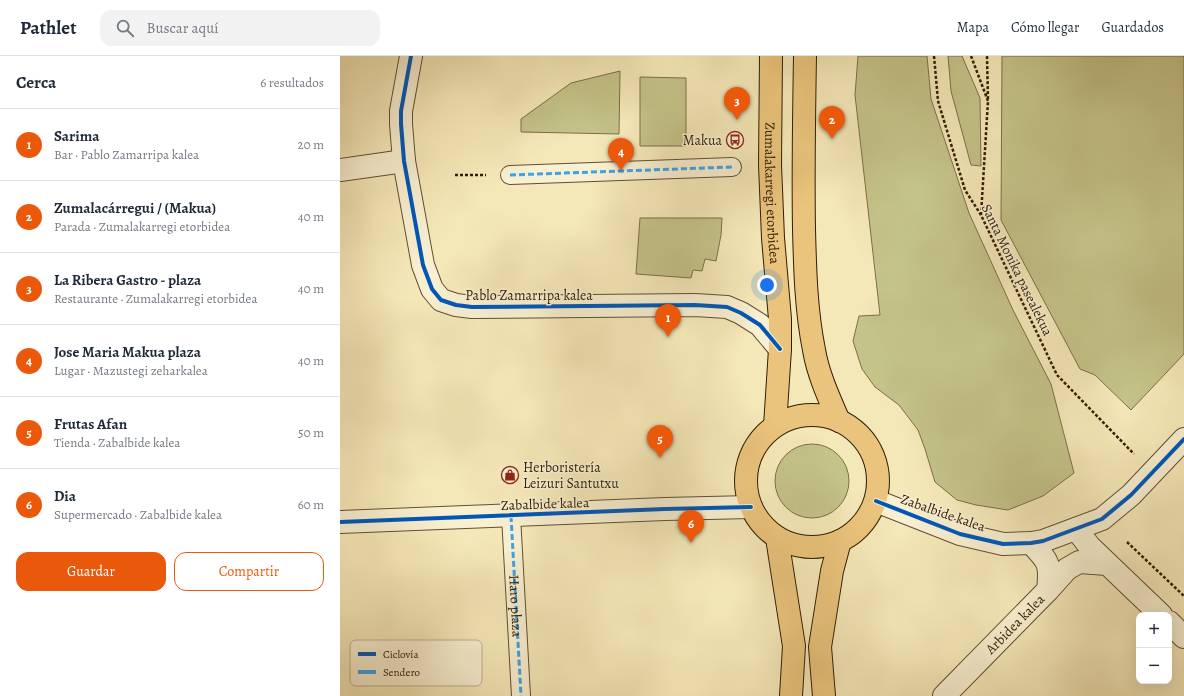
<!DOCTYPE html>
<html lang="es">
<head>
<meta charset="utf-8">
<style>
  :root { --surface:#fff; --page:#f2f2f3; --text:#1f2937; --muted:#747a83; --line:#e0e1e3; --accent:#ea580c }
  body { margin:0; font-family:Alegreya,serif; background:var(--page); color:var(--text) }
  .controls { position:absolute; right:12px; bottom:12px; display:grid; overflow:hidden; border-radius:8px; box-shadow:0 4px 16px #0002 }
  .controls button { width:36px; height:36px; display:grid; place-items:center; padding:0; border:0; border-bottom:1px solid var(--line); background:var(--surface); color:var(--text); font:20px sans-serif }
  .you { position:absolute; left:427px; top:229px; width:14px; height:14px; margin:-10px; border:3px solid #fff; border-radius:50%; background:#1a73e8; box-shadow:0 0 0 6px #1a73e833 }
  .badge { display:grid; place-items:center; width:26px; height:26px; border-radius:50%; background:var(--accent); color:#fff; font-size:13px; font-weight:700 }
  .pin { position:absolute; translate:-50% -33px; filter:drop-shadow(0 1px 2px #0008) }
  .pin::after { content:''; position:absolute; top:21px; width:14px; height:12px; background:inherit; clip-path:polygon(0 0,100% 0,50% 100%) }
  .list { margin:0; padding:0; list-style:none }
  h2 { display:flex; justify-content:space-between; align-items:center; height:52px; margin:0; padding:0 16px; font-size:17px }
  h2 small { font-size:13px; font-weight:400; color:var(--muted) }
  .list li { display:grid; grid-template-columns:26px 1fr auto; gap:12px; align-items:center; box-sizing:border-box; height:72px; padding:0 16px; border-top:1px solid var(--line) }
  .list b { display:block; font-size:15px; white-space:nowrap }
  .list p { margin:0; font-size:13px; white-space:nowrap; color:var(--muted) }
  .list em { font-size:13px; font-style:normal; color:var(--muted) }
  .actions { display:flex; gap:8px; padding:12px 16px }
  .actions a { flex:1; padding:9px 0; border:1px solid var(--accent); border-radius:12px; text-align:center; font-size:14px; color:var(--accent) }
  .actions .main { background:var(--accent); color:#fff }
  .icon { flex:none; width:22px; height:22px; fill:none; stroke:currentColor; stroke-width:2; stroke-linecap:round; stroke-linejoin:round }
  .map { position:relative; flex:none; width:844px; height:640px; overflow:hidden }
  header { display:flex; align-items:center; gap:24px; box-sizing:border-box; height:56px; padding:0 20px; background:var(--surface); border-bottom:1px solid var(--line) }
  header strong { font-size:19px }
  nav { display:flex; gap:22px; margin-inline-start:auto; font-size:14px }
  .search { width:280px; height:36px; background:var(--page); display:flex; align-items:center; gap:10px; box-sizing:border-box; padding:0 14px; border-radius:12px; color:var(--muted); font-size:15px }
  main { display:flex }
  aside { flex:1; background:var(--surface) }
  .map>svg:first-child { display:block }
  .green { fill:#c4c389; stroke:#7a7047 }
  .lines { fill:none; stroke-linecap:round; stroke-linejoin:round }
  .pedestrian-casing { stroke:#614f32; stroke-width:20 }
  .minor-casing { stroke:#614f32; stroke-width:24 }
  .primary-casing { stroke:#301c05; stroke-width:24 }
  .path { stroke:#301c05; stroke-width:2.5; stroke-dasharray:3 2; stroke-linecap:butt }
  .pedestrian { stroke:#f8f0d1; stroke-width:18 }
  .minor { stroke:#f8f0d1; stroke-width:22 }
  .primary { stroke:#eac47c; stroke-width:22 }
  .quiet { stroke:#3ea2e9; stroke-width:3; stroke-dasharray:6 3; stroke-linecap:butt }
  .cycleway-casing { stroke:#f8f0d1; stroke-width:6 }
  .cycleway { stroke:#0057b8; stroke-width:4 }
  .labels { text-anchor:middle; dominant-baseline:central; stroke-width:3; stroke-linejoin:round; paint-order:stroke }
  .poi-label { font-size:14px; fill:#301c05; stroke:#f8f0d1; text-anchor:end }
  .street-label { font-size:14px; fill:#301c05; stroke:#f8f0d1 }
  .key { fill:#f8f0d1; stroke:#bcb094; stroke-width:1 }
  .key-label { font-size:11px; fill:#301c05 }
</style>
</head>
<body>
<header>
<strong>Pathlet</strong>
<div class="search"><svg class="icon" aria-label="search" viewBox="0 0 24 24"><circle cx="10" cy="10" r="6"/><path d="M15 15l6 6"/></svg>Buscar aquí</div>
<nav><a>Mapa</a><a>Cómo llegar</a><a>Guardados</a></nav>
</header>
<main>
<aside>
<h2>Cerca<small>6 resultados</small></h2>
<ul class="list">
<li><span class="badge">1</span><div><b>Sarima</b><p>Bar · Pablo Zamarripa kalea</p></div><em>20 m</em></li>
<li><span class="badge">2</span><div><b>Zumalacárregui / (Makua)</b><p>Parada · Zumalakarregi etorbidea</p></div><em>40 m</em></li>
<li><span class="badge">3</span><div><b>La Ribera Gastro - plaza</b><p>Restaurante · Zumalakarregi etorbidea</p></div><em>40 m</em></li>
<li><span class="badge">4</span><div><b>Jose Maria Makua plaza</b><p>Lugar · Mazustegi zeharkalea</p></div><em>40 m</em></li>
<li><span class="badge">5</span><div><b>Frutas Afan</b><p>Tienda · Zabalbide kalea</p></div><em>50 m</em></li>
<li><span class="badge">6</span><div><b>Dia</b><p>Supermercado · Zabalbide kalea</p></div><em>60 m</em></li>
</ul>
<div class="actions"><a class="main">Guardar</a><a>Compartir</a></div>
</aside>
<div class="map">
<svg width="844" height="640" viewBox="0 0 844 640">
  <rect width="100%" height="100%" fill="#f5e8b8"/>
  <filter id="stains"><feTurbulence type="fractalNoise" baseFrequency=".005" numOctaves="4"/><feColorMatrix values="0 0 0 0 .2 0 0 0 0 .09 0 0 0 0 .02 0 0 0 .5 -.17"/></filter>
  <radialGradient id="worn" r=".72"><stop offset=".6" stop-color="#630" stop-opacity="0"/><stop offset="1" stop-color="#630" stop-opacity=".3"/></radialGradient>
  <!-- green -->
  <g class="green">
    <path d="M518 0H587L591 43 629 157 673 254 711 328 734 417 703 440 668 454 636 449 617 444 595 426 585 393 578 374 559 349 535 331 522 313 513 285 519 260 540 259 515 39Z"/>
    <path d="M608 0H622L640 42 641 110 631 109 611 35Z"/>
    <path d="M662 0H844V298L791 354 755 319 740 313 661 164Z"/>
    <path d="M280 15 279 78 181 76V63L231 27Z"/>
    <path d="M300 21 346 22V90H300Z"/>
    <path d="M300 162H382L381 179 376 205 365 203 362 215 353 214 351 222 296 218Z"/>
    <circle cx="472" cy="425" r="37"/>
  </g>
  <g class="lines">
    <!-- pedestrian casing -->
    <g class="pedestrian-casing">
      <g id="pedestrian">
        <path d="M170 119 392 111"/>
        <path d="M171 460 181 640"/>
      </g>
    </g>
    <!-- minor casing -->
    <g class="minor-casing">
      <g id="minor">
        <path d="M71 0 61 55V68L64 105 83 209 92 233 101 244 116 249 132 251 355 249 387 251 401 257 420 269 440 293"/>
        <path d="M0 114 64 105"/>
        <path d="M536 445 620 478 663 488 691 487 703 485 762 463 791 439 844 383"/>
        <path d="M0 466 325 453 411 451"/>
        <path d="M736 473 750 491 821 559"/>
        <path d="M708 534 727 513 739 506 767 508"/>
        <path d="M829 566 844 581"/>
        <path id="s1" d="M604 640 708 534C711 508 709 506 691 487"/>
      </g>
    </g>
    <!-- primary casing -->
    <g class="primary-casing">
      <g id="primary">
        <path id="s2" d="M431 0 430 109 433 182 440 263V293L435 370"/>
        <path d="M465 0C464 58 463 115 464 173 465 213 466 254 474 294 478 318 489 342 499 365"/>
        <circle cx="472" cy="425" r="66"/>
        <path d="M437 482 454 590 451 640"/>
        <path d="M484 640 480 591 492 515 500 485"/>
      </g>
    </g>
    <!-- path -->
    <g class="path">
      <path d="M594 0 598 45 625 134 641 159 717 319 794 398"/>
      <path d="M631 0 648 45 647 0"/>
      <path d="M115 119H146"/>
      <path d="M641 159 648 45"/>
      <path d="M787 486 844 540"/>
    </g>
    <!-- pedestrian -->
    <use href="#pedestrian" class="pedestrian"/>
    <!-- minor -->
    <use href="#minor" class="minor"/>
    <!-- primary -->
    <use href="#primary" class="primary"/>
    <!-- quiet -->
    <g class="quiet">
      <path d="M170 119 392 111"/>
      <path id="s3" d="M171 460 181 640"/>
    </g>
    <!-- cycleway casing -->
    <g class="cycleway-casing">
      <g id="cycleway">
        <path d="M71 0 61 55V68L64 105 83 209 92 233 101 244 116 249 132 251 355 249 387 251 401 257 420 269 440 293"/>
        <path d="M536 445 620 478 663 488 691 487 703 485 762 463 791 439 844 383"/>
        <path d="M0 466 325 453 411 451"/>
      </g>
    </g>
    <!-- cycleway -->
    <use href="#cycleway" class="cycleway"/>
  </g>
  <!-- icons -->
  <defs>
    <g id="bus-ring" transform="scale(0.9)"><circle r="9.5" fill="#f8f0d1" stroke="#8f2418" stroke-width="1.5"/><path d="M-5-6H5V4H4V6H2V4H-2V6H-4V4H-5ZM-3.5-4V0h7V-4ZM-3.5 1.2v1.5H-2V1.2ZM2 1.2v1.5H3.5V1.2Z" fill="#8f2418"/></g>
    <g id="shop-ring" transform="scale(0.9)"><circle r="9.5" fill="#f8f0d1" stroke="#8f2418" stroke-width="1.5"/><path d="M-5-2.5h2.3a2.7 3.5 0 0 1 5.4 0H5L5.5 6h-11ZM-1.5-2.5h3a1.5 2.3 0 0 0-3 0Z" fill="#8f2418"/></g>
  </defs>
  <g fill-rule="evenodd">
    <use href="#bus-ring" x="395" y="84"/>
    <use href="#shop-ring" x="170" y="419"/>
  </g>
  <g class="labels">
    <!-- poi labels -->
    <g class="poi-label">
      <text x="382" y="84">Makua</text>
      <text x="183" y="411" text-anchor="start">Herboristería<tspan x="183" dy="16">Leizuri Santutxu</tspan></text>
    </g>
    <!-- street labels -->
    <g class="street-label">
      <text stroke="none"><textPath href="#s2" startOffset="137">Zumalakarregi etorbidea</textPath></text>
      <text transform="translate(677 214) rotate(64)">Santa Monika pasealekua</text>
      <text x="189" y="239">Pablo Zamarripa kalea</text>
      <text transform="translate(205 448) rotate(-2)">Zabalbide kalea</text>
      <text transform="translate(603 457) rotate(19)">Zabalbide kalea</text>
      <text stroke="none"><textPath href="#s3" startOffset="90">Haro plaza</textPath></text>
      <text stroke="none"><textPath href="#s1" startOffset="101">Arbidea kalea</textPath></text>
    </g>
  </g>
  <!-- legend -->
  <rect x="10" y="584" width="132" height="46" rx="6" class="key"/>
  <rect x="18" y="596" width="18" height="4" fill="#0057b8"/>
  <rect x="18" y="614" width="18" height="4" fill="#3ea2e9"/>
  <g class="key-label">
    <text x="43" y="602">Ciclovía</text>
    <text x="43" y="620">Sendero</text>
  </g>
  <rect width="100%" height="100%" filter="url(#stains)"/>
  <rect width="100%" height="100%" fill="url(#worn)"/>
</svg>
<div class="controls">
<button>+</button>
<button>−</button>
</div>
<div class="you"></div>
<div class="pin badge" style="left:328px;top:281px">1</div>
<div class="pin badge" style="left:492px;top:83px">2</div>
<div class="pin badge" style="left:397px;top:64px">3</div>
<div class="pin badge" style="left:281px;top:115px">4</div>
<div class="pin badge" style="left:320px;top:402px">5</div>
<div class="pin badge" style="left:351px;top:487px">6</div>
</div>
</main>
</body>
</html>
